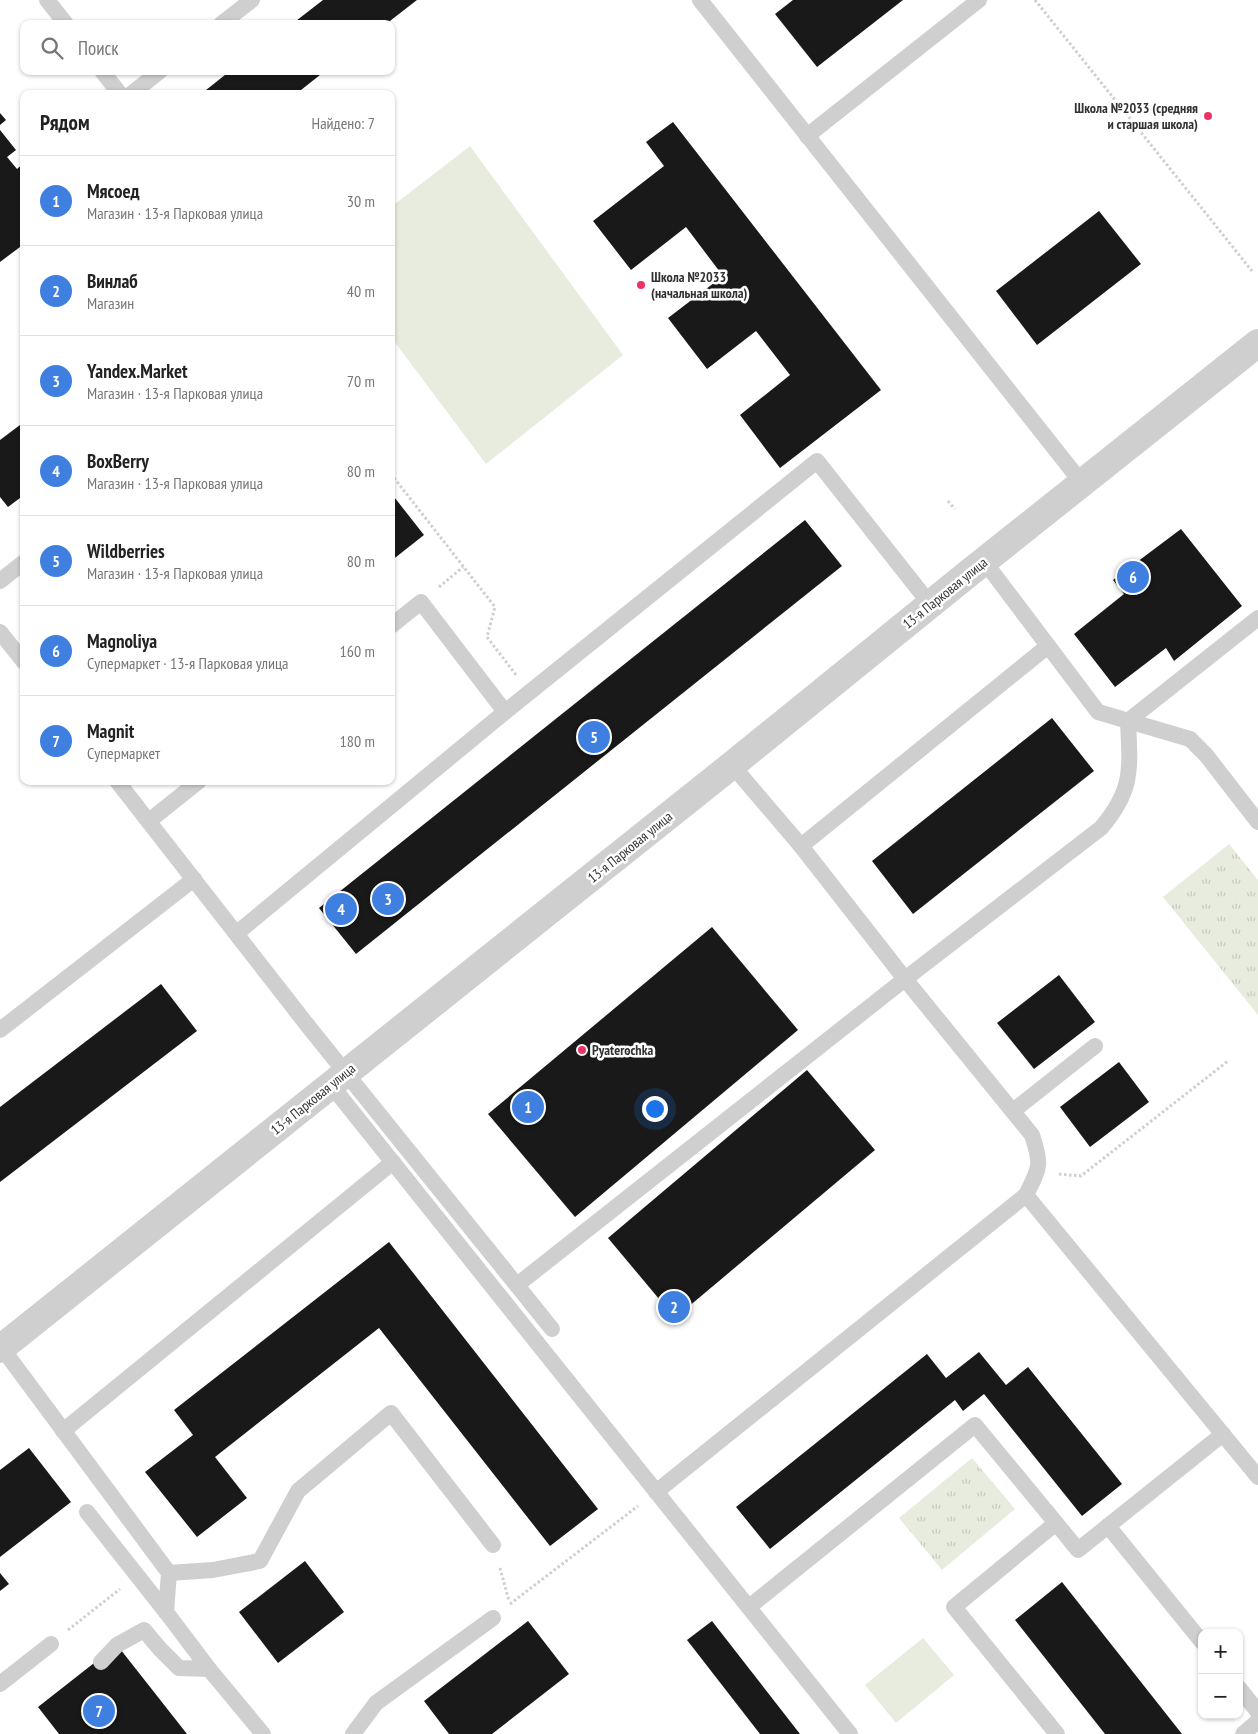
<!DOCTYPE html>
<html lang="ru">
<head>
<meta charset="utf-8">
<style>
  :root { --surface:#fff; --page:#f2f2f2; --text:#222; --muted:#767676; --line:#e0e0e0; --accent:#1a73e8 }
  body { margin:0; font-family:"PT Sans Narrow",sans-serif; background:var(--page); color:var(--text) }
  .controls { position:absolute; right:15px; bottom:15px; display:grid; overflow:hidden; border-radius:10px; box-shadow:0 1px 4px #0004 }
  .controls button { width:45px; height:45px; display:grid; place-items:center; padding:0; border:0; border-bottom:1px solid var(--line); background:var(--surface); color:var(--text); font:25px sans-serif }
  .you { position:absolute; left:654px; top:1108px; width:18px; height:18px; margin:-12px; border:4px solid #fff; border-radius:50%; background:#1a73e8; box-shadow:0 0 0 8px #1a73e833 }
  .badge { display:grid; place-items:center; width:32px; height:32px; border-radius:50%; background:var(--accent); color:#fff; font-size:16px; font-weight:700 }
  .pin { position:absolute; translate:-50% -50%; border:2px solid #fff; box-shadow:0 1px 5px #0006 }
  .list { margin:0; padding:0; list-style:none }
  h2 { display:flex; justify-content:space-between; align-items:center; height:65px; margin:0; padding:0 20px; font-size:21px }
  h2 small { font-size:16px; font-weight:400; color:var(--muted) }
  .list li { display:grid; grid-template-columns:32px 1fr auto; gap:15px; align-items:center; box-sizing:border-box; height:90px; padding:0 20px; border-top:1px solid var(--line) }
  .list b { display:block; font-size:19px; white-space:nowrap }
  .list p { margin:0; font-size:16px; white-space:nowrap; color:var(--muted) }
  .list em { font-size:16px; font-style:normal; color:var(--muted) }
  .icon { flex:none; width:28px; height:28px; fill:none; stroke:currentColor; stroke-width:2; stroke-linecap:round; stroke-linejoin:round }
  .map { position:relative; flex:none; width:1258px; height:1734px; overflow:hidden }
  .search { position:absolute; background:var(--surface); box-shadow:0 1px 4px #0004; left:20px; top:20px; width:375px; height:55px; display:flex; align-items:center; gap:12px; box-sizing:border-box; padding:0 18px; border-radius:10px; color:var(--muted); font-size:19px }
  .panel { position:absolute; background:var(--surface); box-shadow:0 1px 4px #0004; left:20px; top:90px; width:375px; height:695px; border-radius:10px }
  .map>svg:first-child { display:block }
  .grass { fill:#e8ecde }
  .park { fill:url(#park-tufts) }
  .building { fill:#191919 }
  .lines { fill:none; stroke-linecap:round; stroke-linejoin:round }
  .path { stroke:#cfcfcf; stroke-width:3; stroke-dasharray:2.5 2.5; stroke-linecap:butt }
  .service { stroke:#cfcfcf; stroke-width:16 }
  .tertiary { stroke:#cfcfcf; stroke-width:28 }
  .poi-dot { fill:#eb3367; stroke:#fff; stroke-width:2 }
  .labels { text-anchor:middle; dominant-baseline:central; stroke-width:5; stroke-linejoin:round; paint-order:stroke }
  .poi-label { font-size:14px; font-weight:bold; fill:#323232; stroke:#fff; text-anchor:start }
  .street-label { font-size:14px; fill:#323232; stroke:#fff }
</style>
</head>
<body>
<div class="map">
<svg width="1258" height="1734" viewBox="0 0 1258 1734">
  <defs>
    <pattern id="park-tufts" width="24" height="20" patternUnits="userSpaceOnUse" patternTransform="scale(1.25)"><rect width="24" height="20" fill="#e8ecde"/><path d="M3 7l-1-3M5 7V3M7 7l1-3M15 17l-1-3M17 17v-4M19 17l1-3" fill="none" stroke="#c7cbbf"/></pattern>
  </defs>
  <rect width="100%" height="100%" fill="#fff"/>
  <!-- grass -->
  <g class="grass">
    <path d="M470 146 623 355 486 464 391 337V207Z"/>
    <path d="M923 1638 954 1675 896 1723 865 1685Z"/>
  </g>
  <!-- park -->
  <g class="park">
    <path d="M1229 844 1258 880V1015L1163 897Z"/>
    <path d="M972 1458 1015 1509 942 1570 899 1518Z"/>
  </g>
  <!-- building -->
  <g class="building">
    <path d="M323 0H417L386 24H292Z"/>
    <path d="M793 0H903L817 67 775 14Z"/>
    <path d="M230 71H325L296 94H201Z"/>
    <path d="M0 113 6 120 0 125Z"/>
    <path d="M673 122 881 390 780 468 740 415 790 375 756 331 707 369 668 318 723 276 686 227 631 270 593 221 664 166 646 142Z"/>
    <path d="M0 130 16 150 7 157 17 169 24 163V244L0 262Z"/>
    <path d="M1099 211 1141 264 1037 345 996 291Z"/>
    <path d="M24 422V495L8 507 0 497V440Z"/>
    <path d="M391 493 424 535 391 561Z"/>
    <path d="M805 520 842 566 356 954 319 908Z"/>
    <path d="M1181 529 1242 606 1174 661 1166 648 1115 687 1074 634 1124 594 1113 580Z"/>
    <path d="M1052 718 1094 771 913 914 872 861Z"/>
    <path d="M712 927 798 1030 575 1217 488 1114Z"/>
    <path d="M1059 975 1095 1022 1034 1069 997 1023Z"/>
    <path d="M161 984 197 1031 0 1182V1107Z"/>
    <path d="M1119 1062 1149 1102 1090 1147 1060 1107Z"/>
    <path d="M807 1070 875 1150 675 1318 608 1238Z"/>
    <path d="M389 1242 598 1509 550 1546 379 1328 215 1457 247 1498 197 1537 145 1472 193 1435 174 1410Z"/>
    <path d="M979 1352 1006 1385 1028 1367 1122 1484 1082 1516 984 1394 963 1411 955 1400 770 1549 736 1507 927 1354 946 1378Z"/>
    <path d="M29 1448 71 1502 0 1557V1470Z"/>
    <path d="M305 1561 344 1612 278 1663 239 1612Z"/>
    <path d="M0 1573 9 1584 0 1591Z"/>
    <path d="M1062 1582 1182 1734H1105L1015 1620Z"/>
    <path d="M528 1621 569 1674 492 1734H449L424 1701Z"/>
    <path d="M712 1621 800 1734H760L687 1640Z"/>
    <path d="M117 1645 187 1734H59L38 1707Z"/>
  </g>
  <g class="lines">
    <!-- path -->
    <g class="path">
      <path d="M1035 0 1252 271"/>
      <path d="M391 474 495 607 487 637 516 675"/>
      <path d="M948 501 955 509"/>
      <path d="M439 587 463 567"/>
      <path d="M1059 1174 1081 1176 1228 1061"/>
      <path d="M500 1568 509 1601"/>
      <path d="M510 1604 638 1506"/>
      <path d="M68 1630 120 1589"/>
    </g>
    <!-- service -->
    <g class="service">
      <path d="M47 0 66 24"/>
      <path d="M700 0 1082 483"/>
      <path d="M221 24 252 0"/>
      <path d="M102 71 120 94"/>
      <path d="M131 94 160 71"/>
      <path d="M807 136 979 0"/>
      <path d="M984 561 1098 712 1190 739 1206 755 1258 822"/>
      <path d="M0 581 24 562"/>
      <path d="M0 632 24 662"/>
      <path d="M505 712 817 461 930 604"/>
      <path d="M732 765 801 846 905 979 1032 1135C1042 1165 1040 1167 1026 1195L1258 1477"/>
      <path d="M117 781 308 1026 552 1329"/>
      <path d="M149 821 199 781"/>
      <path d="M801 846 1048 646"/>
      <path d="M237 933 505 712 421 602 391 626"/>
      <path d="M0 1030 194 879"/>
      <path d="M331 1085 850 1734"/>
      <path d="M1013 1111 1095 1046"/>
      <path d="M517 1285 905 979 1101 828C1134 789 1130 769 1128 721L1258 618"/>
      <path d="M2 1348 169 1573 166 1612 209 1669 179 1668 160 1649 144 1630 117 1645 101 1662"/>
      <path d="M63 1431 393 1162"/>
      <path d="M656 1492 1026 1195"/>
      <path d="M87 1512 166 1612"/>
      <path d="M1108 1526 1202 1642"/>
      <path d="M169 1573 213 1570 260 1561 298 1491 391 1413 493 1545"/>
      <path d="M749 1607 975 1425 1056 1523"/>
      <path d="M209 1669 263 1734"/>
      <path d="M0 1684 51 1644"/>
      <path d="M1239 1688 1258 1712"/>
      <path d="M353 1734 376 1703 493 1618"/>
      <path d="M1057 1734 954 1607 1056 1523 1078 1550 1223 1434"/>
      <path d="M1243 1734 1258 1721"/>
    </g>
    <!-- tertiary -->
    <path class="tertiary" d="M0 1349 732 765 969 573 1258 343"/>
  </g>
  <!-- markers -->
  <g class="poi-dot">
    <circle cx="1208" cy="116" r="5"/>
    <circle cx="641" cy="285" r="5"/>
    <circle cx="582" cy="1050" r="5"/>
  </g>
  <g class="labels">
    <!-- poi labels -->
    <g class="poi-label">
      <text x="1198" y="108" text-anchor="end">Школа №2033 (средняя<tspan x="1198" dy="16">и старшая школа)</tspan></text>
      <text x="651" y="277">Школа №2033<tspan x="651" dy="16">(начальная школа)</tspan></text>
      <text x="592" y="1050">Pyaterochka</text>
    </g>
    <!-- street labels -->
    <g class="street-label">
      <text transform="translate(945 593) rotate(-39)">13-я Парковая улица</text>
      <text transform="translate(630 847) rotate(-39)">13-я Парковая улица</text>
      <text transform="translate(313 1099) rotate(-39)">13-я Парковая улица</text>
    </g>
  </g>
</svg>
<div class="controls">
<button>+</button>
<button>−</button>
</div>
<div class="you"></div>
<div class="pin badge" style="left:528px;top:1107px;background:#3f7fe0">1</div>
<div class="pin badge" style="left:674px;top:1307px;background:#3f7fe0">2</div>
<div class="pin badge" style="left:388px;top:899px;background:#3f7fe0">3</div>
<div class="pin badge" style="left:341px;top:909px;background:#3f7fe0">4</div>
<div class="pin badge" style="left:594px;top:737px;background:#3f7fe0">5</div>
<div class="pin badge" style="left:1133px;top:577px;background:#3f7fe0">6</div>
<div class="pin badge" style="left:99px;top:1711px;background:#3f7fe0">7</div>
<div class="search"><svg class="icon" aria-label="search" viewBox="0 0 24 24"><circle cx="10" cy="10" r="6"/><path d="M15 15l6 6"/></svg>Поиск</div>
<section class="panel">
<h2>Рядом<small>Найдено: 7</small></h2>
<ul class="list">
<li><span class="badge" style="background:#3f7fe0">1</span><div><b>Мясоед</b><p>Магазин · 13-я Парковая улица</p></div><em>30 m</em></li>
<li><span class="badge" style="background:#3f7fe0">2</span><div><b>Винлаб</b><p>Магазин</p></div><em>40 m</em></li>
<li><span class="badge" style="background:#3f7fe0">3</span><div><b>Yandex.Market</b><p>Магазин · 13-я Парковая улица</p></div><em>70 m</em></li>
<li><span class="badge" style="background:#3f7fe0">4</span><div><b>BoxBerry</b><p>Магазин · 13-я Парковая улица</p></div><em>80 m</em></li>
<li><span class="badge" style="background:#3f7fe0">5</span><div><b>Wildberries</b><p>Магазин · 13-я Парковая улица</p></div><em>80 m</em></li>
<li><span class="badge" style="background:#3f7fe0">6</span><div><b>Magnoliya</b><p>Супермаркет · 13-я Парковая улица</p></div><em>160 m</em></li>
<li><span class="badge" style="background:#3f7fe0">7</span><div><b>Magnit</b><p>Супермаркет</p></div><em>180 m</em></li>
</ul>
</section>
</div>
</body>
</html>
